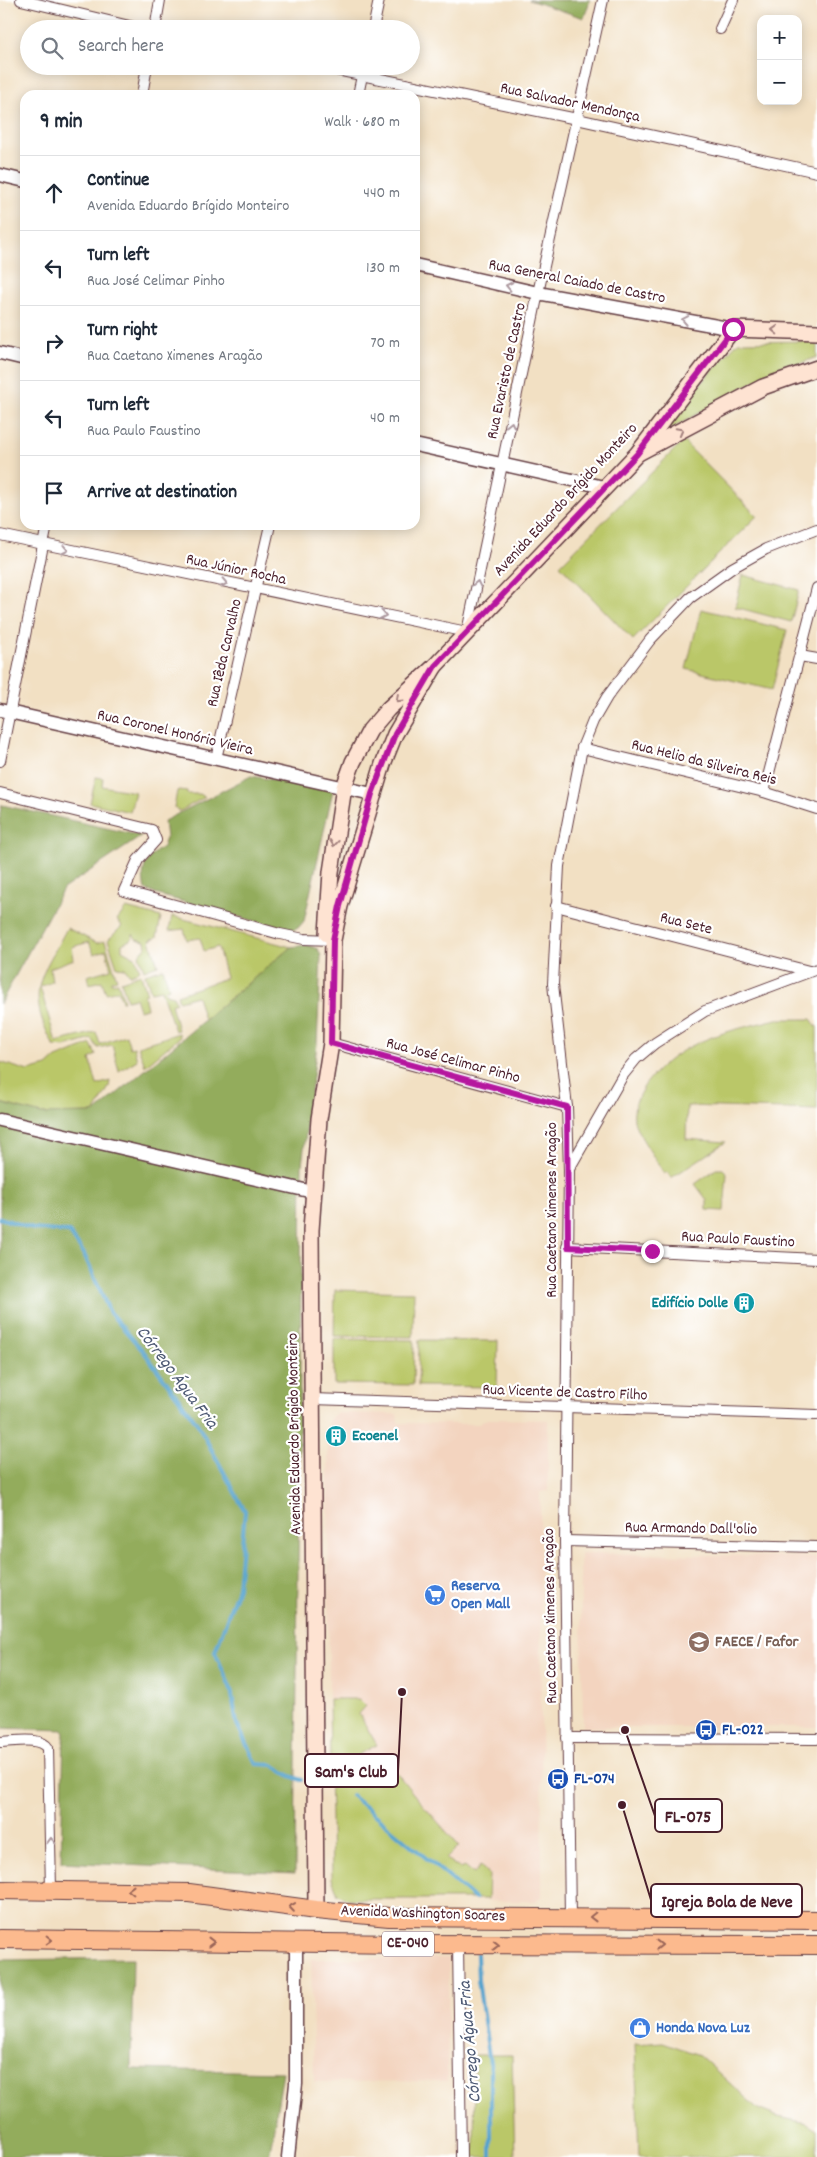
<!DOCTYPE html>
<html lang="en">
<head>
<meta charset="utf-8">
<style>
  :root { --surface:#fff; --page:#f6f6f7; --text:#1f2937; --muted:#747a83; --line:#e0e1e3 }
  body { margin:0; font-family:Dekko,sans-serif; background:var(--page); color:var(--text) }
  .controls { position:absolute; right:15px; top:15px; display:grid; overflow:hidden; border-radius:10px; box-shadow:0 2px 12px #0003 }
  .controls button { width:45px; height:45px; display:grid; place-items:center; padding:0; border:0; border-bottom:1px solid var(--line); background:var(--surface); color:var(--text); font:25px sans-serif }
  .stop { position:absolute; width:15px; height:15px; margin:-11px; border:4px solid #b5179e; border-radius:50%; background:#fff }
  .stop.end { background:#b5179e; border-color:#fff; box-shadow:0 1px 5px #0008 }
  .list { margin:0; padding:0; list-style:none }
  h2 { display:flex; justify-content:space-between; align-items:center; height:65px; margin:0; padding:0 20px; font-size:21px }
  h2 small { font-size:16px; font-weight:400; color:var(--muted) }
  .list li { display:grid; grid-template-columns:32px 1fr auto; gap:15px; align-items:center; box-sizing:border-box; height:75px; padding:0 20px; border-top:1px solid var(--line) }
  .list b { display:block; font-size:19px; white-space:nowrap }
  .list p { margin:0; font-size:16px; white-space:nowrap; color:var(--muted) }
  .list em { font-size:16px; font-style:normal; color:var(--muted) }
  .icon { flex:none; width:28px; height:28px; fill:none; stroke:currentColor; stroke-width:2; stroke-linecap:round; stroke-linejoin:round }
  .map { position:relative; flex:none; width:817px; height:2157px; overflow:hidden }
  .search { position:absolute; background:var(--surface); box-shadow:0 2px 12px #0003; left:20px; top:20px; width:400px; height:55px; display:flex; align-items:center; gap:12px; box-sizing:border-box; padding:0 18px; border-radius:28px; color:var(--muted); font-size:19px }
  .panel { position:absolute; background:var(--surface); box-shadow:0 2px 12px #0003; left:20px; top:90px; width:400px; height:440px; border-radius:15px }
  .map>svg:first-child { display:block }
  .built { fill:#f3d4bf }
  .green { fill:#bac768; stroke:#82734a }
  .forest { fill:#93ac5c; stroke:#6e6644 }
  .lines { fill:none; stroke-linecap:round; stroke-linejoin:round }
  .stream { stroke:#54a3ce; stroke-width:4 }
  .minor-casing { stroke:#633c42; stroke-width:12 }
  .tertiary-casing { stroke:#633c42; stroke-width:15 }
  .secondary-casing { stroke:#633c42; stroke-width:18 }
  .trunk-casing { stroke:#633c42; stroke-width:20 }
  .minor { stroke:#fff; stroke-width:10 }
  .tertiary { stroke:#fff; stroke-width:12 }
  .secondary { stroke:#fee3d2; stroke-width:15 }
  .trunk { stroke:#fcba8e; stroke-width:18 }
  .oneway { stroke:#ae9aa0 }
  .oneway2 { stroke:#a4817e }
  .oneway3 { stroke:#9a6558 }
  .route { stroke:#b5179e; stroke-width:6 }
  .labels { text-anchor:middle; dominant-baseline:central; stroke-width:4.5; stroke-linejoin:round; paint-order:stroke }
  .shield { fill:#fff; stroke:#80626b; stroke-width:1 }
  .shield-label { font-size:15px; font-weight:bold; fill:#4a1f2b }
  .street-label { font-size:16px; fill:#4a1f2b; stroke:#fff }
  .culture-label { font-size:16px; font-weight:bold; fill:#0d838f; stroke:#fff; text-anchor:end }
  .shop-label { font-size:16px; font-weight:bold; fill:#366cbe; stroke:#fff; text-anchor:start }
  .education-label { font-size:16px; font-weight:bold; fill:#785e54; stroke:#fff; text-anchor:start }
  .transit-label { font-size:16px; font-weight:bold; fill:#164399; stroke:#fff; text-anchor:start }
  .water-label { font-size:18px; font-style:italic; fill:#4e5a74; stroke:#fff }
  .leader { fill:none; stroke:#4a1f2b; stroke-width:2 }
  .callout-dot { fill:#4a1f2b; stroke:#fff; stroke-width:2 }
  .callout { fill:#fff; stroke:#4a1f2b; stroke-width:2 }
  .callout-label { font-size:18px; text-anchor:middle; font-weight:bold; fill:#4a1f2b }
</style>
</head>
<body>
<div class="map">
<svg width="817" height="2157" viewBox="0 0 817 2157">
  <rect width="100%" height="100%" fill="#fff"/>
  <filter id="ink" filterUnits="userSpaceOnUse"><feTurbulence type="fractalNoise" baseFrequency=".02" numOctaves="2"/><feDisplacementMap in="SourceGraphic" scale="10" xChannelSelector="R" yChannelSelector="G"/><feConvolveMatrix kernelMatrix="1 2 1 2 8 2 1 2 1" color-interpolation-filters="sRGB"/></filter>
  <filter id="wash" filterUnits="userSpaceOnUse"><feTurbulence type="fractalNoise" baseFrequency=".0096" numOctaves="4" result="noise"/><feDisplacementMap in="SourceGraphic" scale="20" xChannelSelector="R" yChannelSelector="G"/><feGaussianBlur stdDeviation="1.12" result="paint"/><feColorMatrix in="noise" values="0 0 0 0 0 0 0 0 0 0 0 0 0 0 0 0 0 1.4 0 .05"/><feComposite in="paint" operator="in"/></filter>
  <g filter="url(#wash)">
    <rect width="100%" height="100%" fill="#f2e0c3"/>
    <!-- built -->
    <g class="built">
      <path d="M336 1413 397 1414 398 1423 479 1424 487 1419 548 1420V1491L540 1492 542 1886V1896L536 1901H489V1874H474L461 1870 455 1863 452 1865 446 1859 458 1846 416 1797 384 1757 382 1759 386 1766 378 1771 367 1767 359 1754V1713L366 1707 359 1699H329L328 1427 329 1420Z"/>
      <path d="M580 1553 817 1557V1727H583Z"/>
      <path d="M449 1958 447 2081 314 2082 311 1959Z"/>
    </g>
    <!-- green -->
    <g class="green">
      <path d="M817 341V357L753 382 671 429 667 427 668 420 738 342Z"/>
      <path d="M683 441 757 516 633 640 560 565Z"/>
      <path d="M743 575 799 590 791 622 735 607Z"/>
      <path d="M701 609 787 630 772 690 686 669Z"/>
      <path d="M96 777 103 778 102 786 135 792 130 812 90 803Z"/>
      <path d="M180 790 187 791V794H200L205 797 180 811 174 808 177 791Z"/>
      <path d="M126 908 161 917 157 937 150 940 158 965 144 970 139 955 146 947 145 941 136 939 133 934 132 939 122 944V950L135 957 140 970 130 975 125 968 117 967 108 940 122 926 117 920Z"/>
      <path d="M172 916 291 947 204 1020 197 996 179 1001 177 995 226 978 218 947 204 951 200 938 187 940 184 929 169 931Z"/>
      <path d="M67 928 97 943 105 941 117 979 111 981V983L118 982 124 1001H122L118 990 106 993 102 981 89 984 87 976 111 969 106 950 94 954 89 942 72 947 74 959 50 968 52 982 40 987 56 1042 96 1032 100 1044 126 1035 130 1048 134 1047 137 1060 119 1071 112 1045 98 1048 92 1039 65 1047 54 1046C24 991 41 978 67 928Z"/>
      <path d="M163 968 169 988 164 990 166 994 173 996 176 1002 171 1004 178 1030 175 1031 161 990 151 992 145 974Z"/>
      <path d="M141 974 147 994 144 995 147 1008 139 1010 135 998 127 1000 121 981Z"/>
      <path d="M777 1019H811L817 1027V1110L687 1106 686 1139 726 1142 671 1178 667 1172 664 1174C658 1162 635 1131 634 1120 632 1107 640 1091 648 1081 681 1040 728 1031 777 1019Z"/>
      <path d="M179 1033 180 1037 145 1066 138 1046Z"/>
      <path d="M91 1044 96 1055 90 1059 97 1085 110 1081 109 1087 94 1113 41 1114 0 1103V1062L28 1071 47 1066 56 1058Z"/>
      <path d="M716 1169H723L727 1173 724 1211 707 1210V1200L695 1184Z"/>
      <path d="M335 1290 414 1292 413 1337 334 1336Z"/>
      <path d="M334 1339 414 1340 413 1385 334 1384Z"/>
      <path d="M419 1340 498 1341 497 1387 418 1386Z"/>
      <path d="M329 1699H359L366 1706 359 1714 377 1745 359 1754 366 1767 373 1763 378 1771 386 1766 381 1759 384 1757 416 1797 459 1846 446 1859 461 1869 465 1866 474 1874 480 1866 489 1874 488 1899H349L338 1894 332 1879Z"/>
      <path d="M663 2042 699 2055 758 2109 778 2117 807 2123 817 2129V2157H639L635 2044Z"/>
      <path d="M475 2055H512L515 2157H474Z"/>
    </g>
    <!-- forest -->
    <g class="forest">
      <path d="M529 0H590L584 18Z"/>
      <path d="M251 776 333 790 304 921 298 928 291 931 155 894 145 889C140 869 146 857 163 847L166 838 164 821Z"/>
      <path d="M2 805 142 836 63 889 0 1004V813Z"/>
      <path d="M307 945 318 949 321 956 317 1044 302 1165 295 1873 61 1862 64 1730 0 1728V1103L41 1114 94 1113 291 947Z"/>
      <path d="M133 1958 131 2069 283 2072 269 2157H0V1960Z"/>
    </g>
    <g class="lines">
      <!-- stream -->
      <g class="stream">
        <path d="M0 1218 33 1229 69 1232 84 1254 110 1313 144 1352 197 1423 245 1511 238 1588 215 1652 231 1689 237 1724 256 1764 273 1765 290 1776 302 1780"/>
        <path d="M352 1796 475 1899"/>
        <path d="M477 1954 478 1980 491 2070V2157"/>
      </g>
    </g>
  </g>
  <g filter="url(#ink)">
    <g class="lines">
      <!-- minor casing -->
      <g class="minor-casing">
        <g id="minor">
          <path d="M21 0 142 29"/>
          <path d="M155 29 160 0"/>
          <path d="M373 29 379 0"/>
          <path d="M720 29 733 0"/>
          <path d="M317 66 577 119 817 172"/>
          <path d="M142 95 147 66"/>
          <path d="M358 95 364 66"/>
          <path d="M0 535 467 632 538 293 603 0"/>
          <path d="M800 656 817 659"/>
          <path d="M582 748 764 792 817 809"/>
          <path d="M216 759 270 525"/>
          <path d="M0 761 47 525"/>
          <path d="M764 792 817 588"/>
          <path d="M0 793 152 830 156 840 138 860 124 891 280 934 304 939 333 940"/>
          <path d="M556 906 809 971"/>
          <path d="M331 1043 567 1107"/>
          <path d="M569 1169 623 1075 636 1059 655 1043 705 1011 817 969"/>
          <path d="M567 1247 817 1259"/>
          <path d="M312 1399 817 1415"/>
          <path d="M565 1541 817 1547"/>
          <path d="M567 1738 817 1739"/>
          <path d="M0 1742C14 1742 40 1736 48 1748L51 1889"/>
          <path d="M570 1918 565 1541 569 1170 567 1107 553 984 559 866 582 748 593 721 607 697 650 640 690 598 732 568 766 549 817 529"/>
          <path d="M458 1944 461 2157"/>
        </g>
      </g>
      <!-- tertiary casing -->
      <g class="tertiary-casing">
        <g id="tertiary">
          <path d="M0 175 25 181"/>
          <path d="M415 265 538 293 733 329"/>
          <path d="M0 353 25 359"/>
          <path d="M415 445 604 487"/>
          <path d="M0 710 372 794"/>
          <path d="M0 1120 313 1192"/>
          <path d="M288 2157 296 2084V1943"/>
        </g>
      </g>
      <!-- secondary casing -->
      <g class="secondary-casing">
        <g id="secondary">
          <path d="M640 452 763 387 817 368"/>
          <path d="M327 934 331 872 344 787 353 762 370 730 388 709 435 666 637 454 733 329 817 332"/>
          <path d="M316 1910 311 1230 319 1119 331 1043 333 940 340 906 383 764 395 734 435 666"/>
        </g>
      </g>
      <!-- trunk casing -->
      <g class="trunk-casing">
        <g id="trunk">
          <path d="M0 1890 189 1893 316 1910 389 1917 817 1920"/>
          <path d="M0 1939 403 1944 817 1945"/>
        </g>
      </g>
      <!-- minor -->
      <use href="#minor" class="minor"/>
      <!-- tertiary -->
      <use href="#tertiary" class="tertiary"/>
      <!-- secondary -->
      <use href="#secondary" class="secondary"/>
      <!-- trunk -->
      <use href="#trunk" class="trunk"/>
    </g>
    <!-- one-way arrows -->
    <defs><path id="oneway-chevron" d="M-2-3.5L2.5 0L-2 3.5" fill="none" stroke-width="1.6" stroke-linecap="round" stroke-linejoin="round" transform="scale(1.25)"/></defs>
    <g class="oneway">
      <use href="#oneway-chevron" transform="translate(509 286) rotate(-168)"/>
      <use href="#oneway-chevron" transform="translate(685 320) rotate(-169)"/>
      <use href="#oneway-chevron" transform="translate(511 425) rotate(-78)"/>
      <use href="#oneway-chevron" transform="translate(65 550) rotate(12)"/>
      <use href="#oneway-chevron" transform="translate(224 583) rotate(12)"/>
      <use href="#oneway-chevron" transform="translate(477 584) rotate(-78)"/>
      <use href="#oneway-chevron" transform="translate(383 615) rotate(11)"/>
      <use href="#oneway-chevron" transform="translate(51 1841) rotate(-91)"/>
    </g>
    <g class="oneway2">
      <use href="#oneway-chevron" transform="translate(775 330) rotate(-178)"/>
      <use href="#oneway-chevron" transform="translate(680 431) rotate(-28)"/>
      <use href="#oneway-chevron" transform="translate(399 699) rotate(137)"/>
      <use href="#oneway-chevron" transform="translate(334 843) rotate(97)"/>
    </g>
    <g class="oneway3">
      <use href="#oneway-chevron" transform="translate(131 1890) rotate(-179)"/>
      <use href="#oneway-chevron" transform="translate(292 1907) rotate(-172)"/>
      <use href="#oneway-chevron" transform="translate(593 1917) rotate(179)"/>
      <use href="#oneway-chevron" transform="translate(49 1940) rotate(1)"/>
      <use href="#oneway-chevron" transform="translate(211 1942)"/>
      <use href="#oneway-chevron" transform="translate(496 1945)"/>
      <use href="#oneway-chevron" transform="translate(659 1945)"/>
    </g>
  </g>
  <g class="lines" filter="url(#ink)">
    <!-- route -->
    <path class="route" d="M652 1251 568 1247 567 1107 331 1043 333 940 340 906 372 794 395 734 435 666 637 454 733 329"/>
  </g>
  <!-- icons -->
  <defs>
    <g id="building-disc" transform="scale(1.125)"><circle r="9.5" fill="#0f9aa8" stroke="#fff"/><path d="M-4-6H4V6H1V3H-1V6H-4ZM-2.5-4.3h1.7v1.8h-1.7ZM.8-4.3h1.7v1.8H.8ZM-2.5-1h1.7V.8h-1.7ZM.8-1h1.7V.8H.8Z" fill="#fff"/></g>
    <g id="supermarket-disc" transform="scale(1.125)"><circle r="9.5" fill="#3f7fe0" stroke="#fff"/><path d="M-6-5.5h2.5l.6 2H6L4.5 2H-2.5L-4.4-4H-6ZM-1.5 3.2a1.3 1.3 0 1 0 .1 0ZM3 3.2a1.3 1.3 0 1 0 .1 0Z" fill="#fff"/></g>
    <g id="university-disc" transform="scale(1.125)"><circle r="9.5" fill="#8d6e63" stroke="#fff"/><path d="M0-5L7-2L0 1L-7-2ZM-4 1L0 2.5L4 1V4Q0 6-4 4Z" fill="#fff"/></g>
    <g id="bus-disc" transform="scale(1.125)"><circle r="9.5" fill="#1a4fb4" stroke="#fff"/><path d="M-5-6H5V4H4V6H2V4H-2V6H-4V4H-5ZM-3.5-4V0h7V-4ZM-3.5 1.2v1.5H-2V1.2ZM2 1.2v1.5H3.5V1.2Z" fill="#fff"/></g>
    <g id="shop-disc" transform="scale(1.125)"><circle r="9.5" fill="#3f7fe0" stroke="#fff"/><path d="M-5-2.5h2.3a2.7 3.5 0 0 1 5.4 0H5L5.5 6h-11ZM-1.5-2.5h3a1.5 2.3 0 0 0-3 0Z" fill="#fff"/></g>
  </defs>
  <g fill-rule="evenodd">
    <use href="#building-disc" x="744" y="1303"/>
    <use href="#building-disc" x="336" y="1436"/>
    <use href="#supermarket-disc" x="435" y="1595"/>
    <use href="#university-disc" x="699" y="1642"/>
    <use href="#bus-disc" x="706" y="1730"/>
    <use href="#bus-disc" x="558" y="1779"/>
    <use href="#shop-disc" x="640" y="2028"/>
  </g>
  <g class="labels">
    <!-- shield labels -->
    <rect class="shield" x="382" y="1931.5" width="52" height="25" rx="4"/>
    <g class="shield-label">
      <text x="408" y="1944">CE-040</text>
    </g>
    <!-- street labels -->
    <g class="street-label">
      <text transform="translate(570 103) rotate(12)">Rua Salvador Mendonça</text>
      <text transform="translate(577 282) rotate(11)">Rua General Caiado de Castro</text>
      <text transform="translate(507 371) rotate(-78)">Rua Evaristo de Castro</text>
      <text transform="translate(566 500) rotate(-47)">Avenida Eduardo Brígido Monteiro</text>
      <text transform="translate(236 570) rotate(12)">Rua Júnior Rocha</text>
      <text transform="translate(225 653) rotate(-77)">Rua Iêda Carvalho</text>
      <text transform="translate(175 733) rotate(13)">Rua Coronel Honório Vieira</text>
      <text transform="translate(704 763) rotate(14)">Rua Helio da Silveira Reis</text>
      <text transform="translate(686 924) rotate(14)">Rua Sete</text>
      <text transform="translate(453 1061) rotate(15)">Rua José Celimar Pinho</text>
      <text transform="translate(552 1210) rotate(-90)">Rua Caetano Ximenes Aragão</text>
      <text transform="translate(738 1240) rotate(3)">Rua Paulo Faustino</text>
      <text transform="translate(565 1393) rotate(2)">Rua Vicente de Castro Filho</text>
      <text transform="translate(295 1434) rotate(-91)">Avenida Eduardo Brígido Monteiro</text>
      <text transform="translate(691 1529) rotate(1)">Rua Armando Dall'olio</text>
      <text transform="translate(551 1616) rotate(-91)">Rua Caetano Ximenes Aragão</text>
      <text transform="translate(423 1914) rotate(2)">Avenida Washington Soares</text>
    </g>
    <!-- culture labels -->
    <g class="culture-label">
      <text x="728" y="1303">Edifício Dolle</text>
      <text x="352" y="1436" text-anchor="start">Ecoenel</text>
    </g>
    <!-- shop labels -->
    <g class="shop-label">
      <text x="451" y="1586">Reserva<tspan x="451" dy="18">Open Mall</tspan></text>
      <text x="656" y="2028">Honda Nova Luz</text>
    </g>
    <!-- education labels -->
    <g class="education-label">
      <text x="715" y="1642">FAECE / Fafor</text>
    </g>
    <!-- transit labels -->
    <g class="transit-label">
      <text x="722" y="1730">FL-022</text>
      <text x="574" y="1779">FL-074</text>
    </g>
    <!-- water labels -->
    <g class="water-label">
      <text transform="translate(176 1378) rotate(53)">Córrego Água Fria</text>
      <text transform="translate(471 2042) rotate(-95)">Córrego Água Fria</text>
    </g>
  </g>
  <!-- callouts -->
  <path class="leader" d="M402 1692L398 1771M625 1730L655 1816M622 1805L651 1900"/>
  <g class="callout-dot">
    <circle cx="402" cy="1692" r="5"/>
    <circle cx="625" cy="1730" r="5"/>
    <circle cx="622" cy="1805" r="5"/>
  </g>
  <g class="callout">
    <rect x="305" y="1754" width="93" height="33" rx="5"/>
    <rect x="655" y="1799" width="67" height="33" rx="5"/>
    <rect x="651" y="1884" width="151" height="33" rx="5"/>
  </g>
  <g class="callout-label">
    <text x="351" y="1777">Sam's Club</text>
    <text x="688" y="1822">FL-075</text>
    <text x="727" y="1907">Igreja Bola de Neve</text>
  </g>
</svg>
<div class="controls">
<button>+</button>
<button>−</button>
</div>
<div class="stop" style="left:733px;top:329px"></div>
<div class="stop end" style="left:652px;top:1251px"></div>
<div class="search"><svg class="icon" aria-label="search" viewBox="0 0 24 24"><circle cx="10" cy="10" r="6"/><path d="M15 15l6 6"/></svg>Search here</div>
<section class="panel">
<h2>9 min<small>Walk · 680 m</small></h2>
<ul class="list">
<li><svg class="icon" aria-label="ahead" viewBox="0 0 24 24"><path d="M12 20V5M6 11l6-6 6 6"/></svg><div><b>Continue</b><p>Avenida Eduardo Brígido Monteiro</p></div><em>440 m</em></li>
<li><svg class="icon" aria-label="left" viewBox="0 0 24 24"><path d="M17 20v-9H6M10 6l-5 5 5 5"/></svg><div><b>Turn left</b><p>Rua José Celimar Pinho</p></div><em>130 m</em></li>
<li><svg class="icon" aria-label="right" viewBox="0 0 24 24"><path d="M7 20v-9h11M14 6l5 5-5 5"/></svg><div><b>Turn right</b><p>Rua Caetano Ximenes Aragão</p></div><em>70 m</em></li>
<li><svg class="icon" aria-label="left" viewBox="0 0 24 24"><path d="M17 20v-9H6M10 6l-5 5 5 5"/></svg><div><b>Turn left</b><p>Rua Paulo Faustino</p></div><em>40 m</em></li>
<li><svg class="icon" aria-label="arrive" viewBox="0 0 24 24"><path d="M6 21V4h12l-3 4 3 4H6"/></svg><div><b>Arrive at destination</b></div></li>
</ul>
</section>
</div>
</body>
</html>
